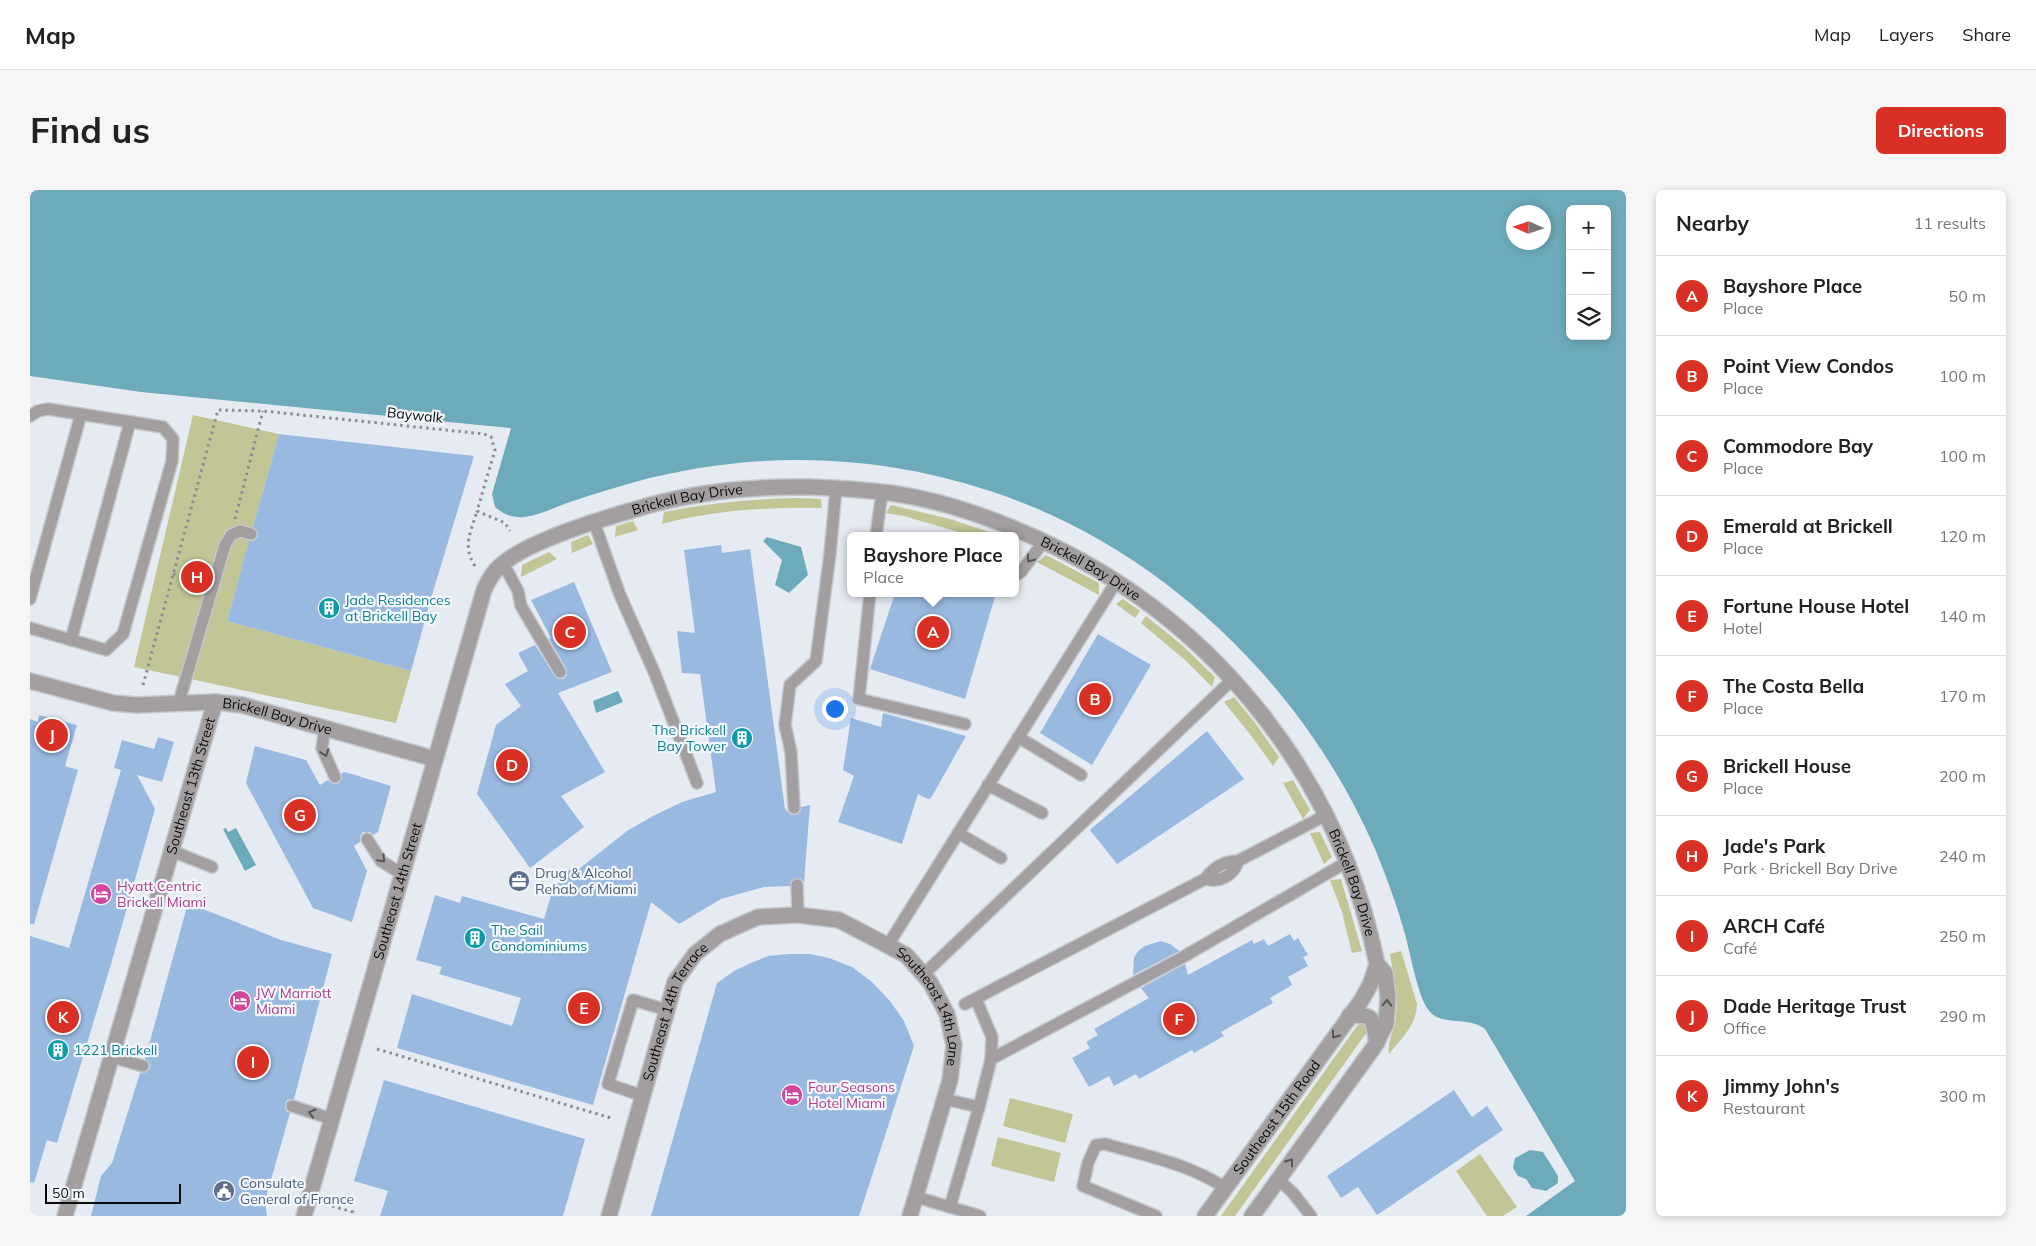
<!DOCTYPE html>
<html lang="en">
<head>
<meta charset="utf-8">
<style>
  :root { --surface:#fff; --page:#f6f6f6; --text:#222; --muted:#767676; --line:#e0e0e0; --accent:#d93025 }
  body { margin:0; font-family:Mulish,sans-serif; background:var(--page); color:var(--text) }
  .controls { position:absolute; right:15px; top:15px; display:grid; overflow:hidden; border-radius:8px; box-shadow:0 2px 8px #0003 }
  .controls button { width:45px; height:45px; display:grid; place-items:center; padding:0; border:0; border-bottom:1px solid var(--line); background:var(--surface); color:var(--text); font:25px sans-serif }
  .compass { position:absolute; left:1476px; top:15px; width:45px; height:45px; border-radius:50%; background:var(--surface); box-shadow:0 2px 8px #0003; rotate:273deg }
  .scale { position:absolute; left:15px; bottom:12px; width:136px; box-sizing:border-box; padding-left:5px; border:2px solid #0a0b0d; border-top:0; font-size:14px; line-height:18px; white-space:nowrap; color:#0a0b0d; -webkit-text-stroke:4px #f3f8fe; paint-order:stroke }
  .you { position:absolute; left:804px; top:518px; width:18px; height:18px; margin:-12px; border:4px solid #fff; border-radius:50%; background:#1a73e8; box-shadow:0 0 0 8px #1a73e833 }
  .badge { display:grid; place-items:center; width:32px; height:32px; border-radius:50%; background:var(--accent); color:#fff; font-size:16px; font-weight:700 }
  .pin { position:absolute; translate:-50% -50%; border:2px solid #fff; box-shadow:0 1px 5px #0006 }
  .popup { position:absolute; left:817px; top:342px; width:172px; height:65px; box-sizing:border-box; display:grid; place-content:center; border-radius:8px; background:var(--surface); filter:drop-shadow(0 1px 4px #0005); font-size:16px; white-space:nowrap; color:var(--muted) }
  .popup b { font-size:19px; color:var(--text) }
  .popup::after { content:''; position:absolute; left:50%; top:100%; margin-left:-10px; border:10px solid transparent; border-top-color:var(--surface) }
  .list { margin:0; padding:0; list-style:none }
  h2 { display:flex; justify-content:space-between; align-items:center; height:65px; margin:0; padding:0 20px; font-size:21px }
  h2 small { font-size:16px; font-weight:400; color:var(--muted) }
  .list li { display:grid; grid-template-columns:32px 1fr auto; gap:15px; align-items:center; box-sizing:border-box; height:80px; padding:0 20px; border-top:1px solid var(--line) }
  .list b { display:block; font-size:19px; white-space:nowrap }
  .list p { margin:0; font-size:16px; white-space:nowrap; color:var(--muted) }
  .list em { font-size:16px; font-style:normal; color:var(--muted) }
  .icon { flex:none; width:28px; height:28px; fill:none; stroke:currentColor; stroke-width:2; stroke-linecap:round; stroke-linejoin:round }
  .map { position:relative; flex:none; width:1596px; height:1026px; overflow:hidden; border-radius:8px }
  header { display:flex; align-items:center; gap:30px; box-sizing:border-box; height:70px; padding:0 25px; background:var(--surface); border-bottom:1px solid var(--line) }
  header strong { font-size:24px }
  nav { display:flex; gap:28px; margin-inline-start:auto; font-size:18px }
  .intro { display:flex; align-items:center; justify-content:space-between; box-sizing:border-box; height:120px; padding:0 30px }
  h1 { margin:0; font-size:35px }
  .button { padding:12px 22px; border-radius:8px; background:var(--accent); color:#fff; font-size:18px; font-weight:700 }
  main { display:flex; gap:30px; padding:0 30px }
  aside { flex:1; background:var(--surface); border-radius:8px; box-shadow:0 2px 8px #0003 }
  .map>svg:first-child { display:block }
  .green { fill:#c2c595 }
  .water { fill:#6dabba; fill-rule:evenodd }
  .building { fill:#9ab9e1 }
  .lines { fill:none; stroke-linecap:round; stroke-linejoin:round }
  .lane-casing { stroke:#c3c7cd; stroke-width:14 }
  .street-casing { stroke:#c3c7cd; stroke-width:18 }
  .path { stroke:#8a8d91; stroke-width:3; stroke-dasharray:2.5 4; stroke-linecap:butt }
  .lane { stroke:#a39fa0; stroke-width:11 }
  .street { stroke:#a39fa0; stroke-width:15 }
  .oneway { stroke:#565556 }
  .labels { text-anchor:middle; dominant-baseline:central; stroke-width:4.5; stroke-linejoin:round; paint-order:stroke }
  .street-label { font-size:14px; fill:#0a0b0d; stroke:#f3f8fe }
  .culture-label { font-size:14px; fill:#0d838f; stroke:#f3f8fe; text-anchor:start }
  .service-label { font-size:14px; fill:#4e5e75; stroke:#f3f8fe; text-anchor:start }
  .hotel-label { font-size:14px; fill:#b23c85; stroke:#f3f8fe; text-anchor:start }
</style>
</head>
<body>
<header>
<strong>Map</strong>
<nav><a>Map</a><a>Layers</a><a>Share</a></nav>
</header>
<div class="intro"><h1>Find us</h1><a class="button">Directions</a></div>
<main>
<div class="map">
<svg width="1596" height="1026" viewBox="0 0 1596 1026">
  <rect width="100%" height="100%" fill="#e6ebf1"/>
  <!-- green -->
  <g class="green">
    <path d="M163 225 249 244 197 431 381 481 366 533 104 477Z"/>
    <path d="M767 308 791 309 792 318C739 317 684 320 632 334L634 322C678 313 722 309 767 308Z"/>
    <path d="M861 315 920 329 971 346H942L874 326 856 323Z"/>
    <path d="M603 331 608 340 585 347 586 336Z"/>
    <path d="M558 345 563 354 542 363 541 352Z"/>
    <path d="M519 362 527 369 491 387 492 375Z"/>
    <path d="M1016 365 1069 393V405L1007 372Z"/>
    <path d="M1093 409 1110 421 1105 428 1086 414Z"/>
    <path d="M1116 426 1152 455 1185 487 1182 497 1155 470 1111 433Z"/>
    <path d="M1204 507 1223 530 1249 567 1243 576 1223 548 1194 512Z"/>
    <path d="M1263 590 1280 620 1273 629 1253 593Z"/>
    <path d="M1290 642 1302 667 1294 674 1280 643Z"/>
    <path d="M1311 689 1332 761 1322 763 1312 722 1300 690Z"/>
    <path d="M1371 761 1387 814C1387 834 1371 849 1359 864 1357 851 1365 840 1366 826 1368 806 1363 784 1360 764Z"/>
    <path d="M1332 832 1335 833 1338 839 1337 842 1205 1026H1191L1327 836Z"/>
    <path d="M980 908 1043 924 1035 953 973 936Z"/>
    <path d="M968 947 1031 963 1024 992 961 976Z"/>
    <path d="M1450 964 1487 1017 1473 1026H1457L1426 981Z"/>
  </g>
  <!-- water -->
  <g class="water">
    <path d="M0 0H1596V1026H1496L1545 991 1455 839C1437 825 1409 838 1397 818 1387 802 1380 762 1375 744 1367 715 1356 686 1345 659 1275 496 1130 356 960 301 845 263 722 260 605 292 584 298 563 304 543 311 527 316 511 325 494 327 483 328 474 325 465 317L462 304 481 238 111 202 0 186ZM1540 19H1577V146H1540ZM1484 22H1514V52H1484Z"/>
    <path d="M737 347 771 357 778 385 759 403 745 395 752 370 733 351Z"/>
    <path d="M588 501 593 512 566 523 563 511Z"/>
    <path d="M196 638 198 642 206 638 226 675 215 681 193 639Z"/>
    <path d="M1500 960 1513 962 1528 986V993L1516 1001 1502 998 1496 989 1488 986 1483 978 1485 968Z"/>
  </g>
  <!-- building -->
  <g class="building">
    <path d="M249 244 444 266 402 405 381 481 197 431 218 355 219 351H223L228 346V342L223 337Z"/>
    <path d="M691 355 692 363 720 359 755 619 760 624 765 625 770 622 771 617 780 615 774 692 771 689 766 688 761 691 760 696 734 697 691 709 649 734 621 712 563 915 367 858 382 804 482 836 491 808 409 784 412 777 386 770 405 705 430 713 432 706 514 729 523 699 540 679 545 682 597 641 623 626 652 612 686 602 670 484 652 483 647 441 665 443 654 360Z"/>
    <path d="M544 392 582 482 528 503 575 582 531 606 554 637 500 678 447 604 466 535 491 516 475 494 498 481 488 463 505 455 526 488 533 489 537 485 536 478 519 449 521 448 501 410Z"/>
    <path d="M865 403H966L935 509 840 479Z"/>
    <path d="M1068 444 1121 475 1062 575 1010 543Z"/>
    <path d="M853 523 936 546 901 608 898 609 888 604 872 654 808 632 824 586 813 580 821 528 851 537Z"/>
    <path d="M9 525 47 535 35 576 48 580 4 734H0V529L8 532Z"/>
    <path d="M1177 541 1214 589 1087 674 1060 640Z"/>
    <path d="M128 547 144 552 132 592 107 585 125 619 81 774 27 953 17 950 4 993 0 992V746L39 758 91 580 84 578 92 550 124 559Z"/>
    <path d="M225 556 276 570 290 595 298 590 304 594H308L312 588V583L315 582 361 596 348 642 343 645 340 642H333L330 646V652L324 656 337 681 322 732 283 718 216 593Z"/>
    <path d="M158 713 251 750 302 764 264 909 257 910 255 914 256 921 260 923 235 1011 237 1026H61L71 986 82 973 110 883H115L120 879V874L115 869Z"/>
    <path d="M1260 744 1264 751 1268 748 1278 765 1273 767 1278 776 1258 787 1262 795 1240 808 1243 813 1191 842 1194 846 1164 863 1162 860 1109 889 1106 884 1084 896 1079 886 1059 897 1042 868 1060 858 1056 852 1068 845 1064 839 1119 808 1111 798 1155 774 1158 785 1222 750 1224 754 1234 749 1238 756Z"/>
    <path d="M1131 751 1140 754 1149 761 1103 785 1104 768 1108 761 1115 756Z"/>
    <path d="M759 764H780L799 768 822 777 842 792 860 811 874 831 884 856 829 1026H621L687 793 704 781 721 773 738 766Z"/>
    <path d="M354 890 555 949 533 1026H350L358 1001 324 991Z"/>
    <path d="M1424 900 1442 927 1457 916 1473 940 1347 1025 1328 997 1311 1008 1297 986Z"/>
  </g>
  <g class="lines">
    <!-- lane casing -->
    <g class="lane-casing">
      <g id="lane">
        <path d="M0 226 8 221 18 219 133 237 143 249 142 271 93 444 76 460 0 438"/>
        <path d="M564 332 590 405 625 484 667 593"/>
        <path d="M846 346 852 302"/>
        <path d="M473 373 488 401 491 416 530 482"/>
        <path d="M986 385 991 382 1014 351"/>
        <path d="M840 403 829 509 935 534"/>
        <path d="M0 409 51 224"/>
        <path d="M41 450 100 232"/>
        <path d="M149 512 195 355 201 345 210 341 221 344"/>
        <path d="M295 537 292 558 305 587"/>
        <path d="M988 547 1051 585"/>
        <path d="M958 595 1012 623"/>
        <path d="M764 618 761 562 755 535 760 495 786 471 800 364 806 299"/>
        <path d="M928 643 971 668"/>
        <path d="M337 649 351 671 372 684"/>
        <path d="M142 661 182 677"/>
        <path d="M1208 671 1296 625"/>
        <path d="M767 695 768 725"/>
        <path d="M858 755 1086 392"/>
        <path d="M894 784 1203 489"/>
        <path d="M946 809 962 847 961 869"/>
        <path d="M935 814 1175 689C1183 678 1194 671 1208 671 1204 686 1189 693 1175 689"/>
        <path d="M82 867 113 876"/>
        <path d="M613 906 578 894 603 810 637 820"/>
        <path d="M914 909 949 917 961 869 1153 767 1317 672"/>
        <path d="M262 916 302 929"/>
        <path d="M1248 989 1263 1003 1281 1026"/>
        <path d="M886 1007 920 1017 949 917"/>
        <path d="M920 1017 950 1026"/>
        <path d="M1126 1026 1053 996 1058 973 1066 955 1075 954C1116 966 1160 974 1195 998"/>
      </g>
    </g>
    <!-- street casing -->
    <g class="street-casing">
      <g id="street">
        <path id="s1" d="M0 491 83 513 107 515 185 512 212 515 405 569"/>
        <path d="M1319 826C1346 823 1342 830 1347 853"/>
        <path id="s2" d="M35 1026 185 512"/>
        <path id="s3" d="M274 1026 454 400C458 391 462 383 470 376 496 352 568 330 603 320 660 302 721 296 780 297 807 298 835 300 861 303 916 311 971 331 1021 355 1189 436 1310 590 1347 774L1355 783 1358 808 1356 834 1344 857 1222 1026"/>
        <path id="s4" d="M579 1026 645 792 665 764 690 744 728 727 768 725 809 730 876 765 900 792 917 824 924 855 920 890 880 1026"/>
        <path id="s5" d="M1175 1026 1331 811 1340 795 1347 774"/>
      </g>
    </g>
    <!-- path -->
    <g class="path">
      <path d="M205 329 233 221"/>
      <path d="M445 376C432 356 441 342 447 321"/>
      <path d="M143 384 170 393"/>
      <path d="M113 495 188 220 233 221 454 244 461 247 465 260 447 321 475 333 480 341"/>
      <path d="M347 859 581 928"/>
      <path d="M302 1016 323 1022 322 1026"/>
    </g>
    <!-- lane -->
    <use href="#lane" class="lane"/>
    <!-- street -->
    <use href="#street" class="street"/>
  </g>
  <!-- one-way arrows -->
  <defs><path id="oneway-chevron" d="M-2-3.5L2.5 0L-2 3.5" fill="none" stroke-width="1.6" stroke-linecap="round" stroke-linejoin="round" transform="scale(1.25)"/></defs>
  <g class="oneway">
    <use href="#oneway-chevron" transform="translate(1000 369) rotate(126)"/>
    <use href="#oneway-chevron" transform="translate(295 563) rotate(72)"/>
    <use href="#oneway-chevron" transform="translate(352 669) rotate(46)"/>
    <use href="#oneway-chevron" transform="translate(1357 813) rotate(-89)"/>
    <use href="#oneway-chevron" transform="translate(1305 845) rotate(126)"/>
    <use href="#oneway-chevron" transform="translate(282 923) rotate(-163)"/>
    <use href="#oneway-chevron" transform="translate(1260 972) rotate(-54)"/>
  </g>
  <!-- icons -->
  <defs>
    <g id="building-disc" transform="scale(1.125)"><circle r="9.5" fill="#0f9aa8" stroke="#f3f8fe"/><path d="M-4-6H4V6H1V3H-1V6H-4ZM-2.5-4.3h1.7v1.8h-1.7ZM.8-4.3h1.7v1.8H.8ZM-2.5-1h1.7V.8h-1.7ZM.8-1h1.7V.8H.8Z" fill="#fff"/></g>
    <g id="office-disc" transform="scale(1.125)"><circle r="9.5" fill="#5c6f8a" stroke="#f3f8fe"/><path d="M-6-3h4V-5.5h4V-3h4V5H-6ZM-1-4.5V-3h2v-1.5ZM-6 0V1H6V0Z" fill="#fff"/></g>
    <g id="hotel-disc" transform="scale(1.125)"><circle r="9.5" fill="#d1479c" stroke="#f3f8fe"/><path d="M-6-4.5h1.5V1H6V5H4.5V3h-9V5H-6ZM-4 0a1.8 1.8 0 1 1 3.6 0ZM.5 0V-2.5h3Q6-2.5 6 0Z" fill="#fff"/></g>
    <g id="civic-disc" transform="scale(1.125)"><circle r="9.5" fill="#5c6f8a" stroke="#f3f8fe"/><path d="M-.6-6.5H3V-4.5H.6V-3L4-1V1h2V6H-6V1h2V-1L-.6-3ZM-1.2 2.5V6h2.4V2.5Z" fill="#fff"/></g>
  </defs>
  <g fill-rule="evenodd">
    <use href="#building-disc" x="299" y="418"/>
    <use href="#building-disc" x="712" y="548"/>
    <use href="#office-disc" x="489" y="691"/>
    <use href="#hotel-disc" x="71" y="704"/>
    <use href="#building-disc" x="445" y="748"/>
    <use href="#hotel-disc" x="210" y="811"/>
    <use href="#building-disc" x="28" y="860"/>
    <use href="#hotel-disc" x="762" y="905"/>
    <use href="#civic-disc" x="194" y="1001"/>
  </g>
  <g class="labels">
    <!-- street labels -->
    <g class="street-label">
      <text transform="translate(385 225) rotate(6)">Baywalk</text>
      <text stroke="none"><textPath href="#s3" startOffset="881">Brickell Bay Drive</textPath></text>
      <text stroke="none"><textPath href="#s3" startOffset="1301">Brickell Bay Drive</textPath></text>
      <text stroke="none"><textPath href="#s1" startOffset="252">Brickell Bay Drive</textPath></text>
      <text stroke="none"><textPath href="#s2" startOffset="448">Southeast 13th Street</textPath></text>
      <text stroke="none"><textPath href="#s3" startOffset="1720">Brickell Bay Drive</textPath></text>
      <text stroke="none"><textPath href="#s3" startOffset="338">Southeast 14th Street</textPath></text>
      <text stroke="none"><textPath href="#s4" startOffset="566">Southeast 14th Lane</textPath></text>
      <text stroke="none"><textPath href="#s4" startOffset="216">Southeast 14th Terrace</textPath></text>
      <text stroke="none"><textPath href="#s5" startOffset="122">Southeast 15th Road</textPath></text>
    </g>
    <!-- culture labels -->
    <g class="culture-label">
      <text x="315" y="410">Jade Residences<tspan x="315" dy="16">at Brickell Bay</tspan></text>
      <text x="696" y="540" text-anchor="end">The Brickell<tspan x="696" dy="16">Bay Tower</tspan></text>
      <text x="461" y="740">The Sail<tspan x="461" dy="16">Condominiums</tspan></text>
      <text x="44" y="860">1221 Brickell</text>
    </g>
    <!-- service labels -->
    <g class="service-label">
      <text x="505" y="683">Drug &amp; Alcohol<tspan x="505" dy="16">Rehab of Miami</tspan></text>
      <text x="210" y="993">Consulate<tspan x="210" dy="16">General of France</tspan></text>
    </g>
    <!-- hotel labels -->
    <g class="hotel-label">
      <text x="87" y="696">Hyatt Centric<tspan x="87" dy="16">Brickell Miami</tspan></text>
      <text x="226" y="803">JW Marriott<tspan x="226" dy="16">Miami</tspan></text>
      <text x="778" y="897">Four Seasons<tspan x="778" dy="16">Hotel Miami</tspan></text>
    </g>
  </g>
</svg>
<div class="controls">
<button>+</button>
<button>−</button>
<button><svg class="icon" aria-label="layers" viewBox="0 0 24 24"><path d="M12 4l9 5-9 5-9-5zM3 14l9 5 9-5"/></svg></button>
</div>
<svg class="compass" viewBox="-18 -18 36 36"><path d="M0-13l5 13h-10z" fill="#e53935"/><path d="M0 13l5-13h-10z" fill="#767676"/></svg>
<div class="scale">50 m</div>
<div class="you"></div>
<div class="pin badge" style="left:903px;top:442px">A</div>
<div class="popup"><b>Bayshore Place</b>Place</div>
<div class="pin badge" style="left:1065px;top:509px">B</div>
<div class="pin badge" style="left:540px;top:442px">C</div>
<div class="pin badge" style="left:482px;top:575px">D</div>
<div class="pin badge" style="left:554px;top:818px">E</div>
<div class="pin badge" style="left:1149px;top:829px">F</div>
<div class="pin badge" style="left:270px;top:625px">G</div>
<div class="pin badge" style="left:167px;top:387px">H</div>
<div class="pin badge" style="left:223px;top:872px">I</div>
<div class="pin badge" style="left:22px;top:545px">J</div>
<div class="pin badge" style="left:33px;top:827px">K</div>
</div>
<aside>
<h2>Nearby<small>11 results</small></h2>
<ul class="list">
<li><span class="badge">A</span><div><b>Bayshore Place</b><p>Place</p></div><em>50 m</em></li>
<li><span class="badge">B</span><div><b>Point View Condos</b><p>Place</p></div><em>100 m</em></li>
<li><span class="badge">C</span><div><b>Commodore Bay</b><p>Place</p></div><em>100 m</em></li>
<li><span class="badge">D</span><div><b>Emerald at Brickell</b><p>Place</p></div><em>120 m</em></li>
<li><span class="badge">E</span><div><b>Fortune House Hotel</b><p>Hotel</p></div><em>140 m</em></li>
<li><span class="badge">F</span><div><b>The Costa Bella</b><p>Place</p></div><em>170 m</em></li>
<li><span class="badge">G</span><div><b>Brickell House</b><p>Place</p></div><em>200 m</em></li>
<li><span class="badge">H</span><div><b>Jade's Park</b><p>Park · Brickell Bay Drive</p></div><em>240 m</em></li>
<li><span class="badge">I</span><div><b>ARCH Café</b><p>Café</p></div><em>250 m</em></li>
<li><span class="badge">J</span><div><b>Dade Heritage Trust</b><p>Office</p></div><em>290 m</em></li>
<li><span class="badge">K</span><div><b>Jimmy John's</b><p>Restaurant</p></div><em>300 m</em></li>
</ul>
</aside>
</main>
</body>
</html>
